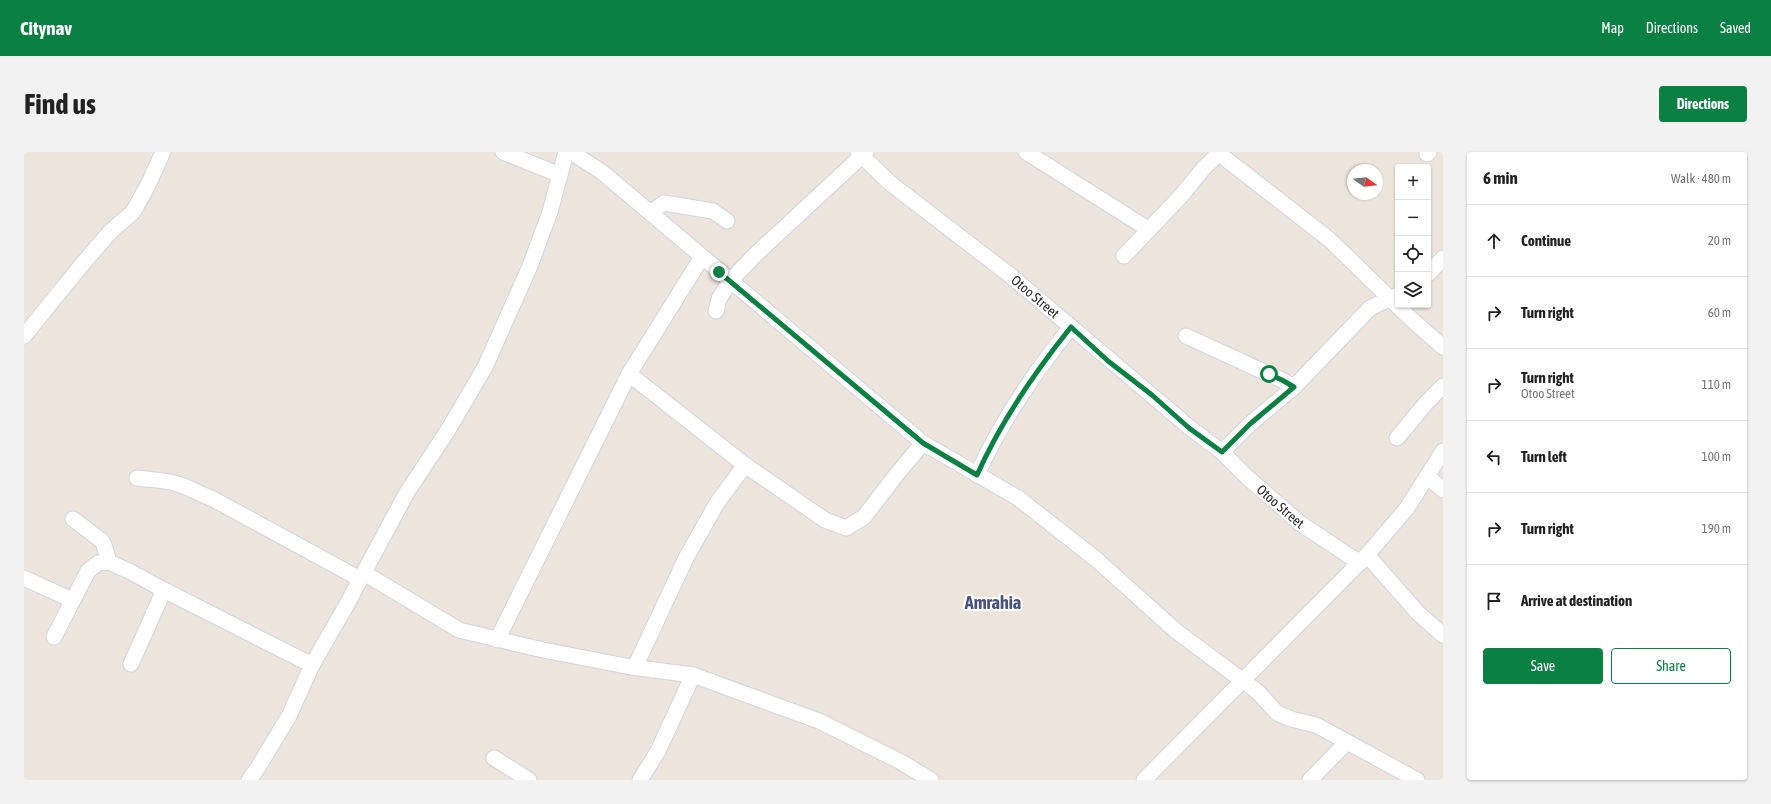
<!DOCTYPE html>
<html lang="en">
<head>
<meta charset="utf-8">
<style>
  :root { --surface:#fff; --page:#f2f2f2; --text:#222; --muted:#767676; --line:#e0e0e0; --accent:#0b8043 }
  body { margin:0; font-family:"Asap Condensed",sans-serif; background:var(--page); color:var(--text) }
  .controls { position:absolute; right:12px; top:12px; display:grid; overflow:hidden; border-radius:4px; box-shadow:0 1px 3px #0004 }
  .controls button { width:36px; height:36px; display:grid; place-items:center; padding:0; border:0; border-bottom:1px solid var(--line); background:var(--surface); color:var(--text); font:20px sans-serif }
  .compass { position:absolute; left:1323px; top:12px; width:36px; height:36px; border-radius:50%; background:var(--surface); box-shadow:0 1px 3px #0004; rotate:105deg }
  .stop { position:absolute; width:12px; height:12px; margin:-9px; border:3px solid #0b8043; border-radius:50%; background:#fff }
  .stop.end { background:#0b8043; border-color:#fff; box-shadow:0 1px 4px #0008 }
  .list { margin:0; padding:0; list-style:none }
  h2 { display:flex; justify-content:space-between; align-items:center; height:52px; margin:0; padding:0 16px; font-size:17px }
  h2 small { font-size:13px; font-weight:400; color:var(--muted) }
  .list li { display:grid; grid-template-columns:26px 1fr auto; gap:12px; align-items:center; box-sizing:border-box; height:72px; padding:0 16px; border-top:1px solid var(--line) }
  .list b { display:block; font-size:15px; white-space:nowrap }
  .list p { margin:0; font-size:13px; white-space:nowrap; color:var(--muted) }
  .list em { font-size:13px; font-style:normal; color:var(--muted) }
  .actions { display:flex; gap:8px; padding:12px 16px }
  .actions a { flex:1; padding:9px 0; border:1px solid var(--accent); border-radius:4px; text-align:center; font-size:14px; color:var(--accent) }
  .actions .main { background:var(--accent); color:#fff }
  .icon { flex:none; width:22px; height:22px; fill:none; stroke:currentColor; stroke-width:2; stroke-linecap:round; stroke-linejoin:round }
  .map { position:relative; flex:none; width:1419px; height:628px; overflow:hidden; border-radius:4px }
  header { display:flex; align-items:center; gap:24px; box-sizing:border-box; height:56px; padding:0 20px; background:var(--accent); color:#fff }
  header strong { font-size:19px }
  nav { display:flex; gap:22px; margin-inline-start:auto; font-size:14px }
  .intro { display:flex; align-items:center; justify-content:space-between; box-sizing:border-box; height:96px; padding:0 24px }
  h1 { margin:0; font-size:28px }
  .button { padding:10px 18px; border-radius:4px; background:var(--accent); color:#fff; font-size:14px; font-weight:700 }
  main { display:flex; gap:24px; padding:0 24px }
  aside { flex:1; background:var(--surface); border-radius:4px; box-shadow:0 1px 3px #0004 }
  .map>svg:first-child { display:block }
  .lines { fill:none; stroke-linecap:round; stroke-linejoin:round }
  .minor-casing { stroke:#d1d4e4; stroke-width:17 }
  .minor { stroke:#fff; stroke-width:15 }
  .route { stroke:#0b8043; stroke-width:5 }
  .labels { text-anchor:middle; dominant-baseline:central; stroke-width:4; stroke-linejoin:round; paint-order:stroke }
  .street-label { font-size:14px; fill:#2a2a2a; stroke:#fff }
  .district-label { font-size:18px; font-weight:bold; fill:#48527d; stroke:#fff }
</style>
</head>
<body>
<header>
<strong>Citynav</strong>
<nav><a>Map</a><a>Directions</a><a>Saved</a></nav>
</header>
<div class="intro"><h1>Find us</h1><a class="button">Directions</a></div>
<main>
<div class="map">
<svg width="1419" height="628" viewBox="0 0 1419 628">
  <rect width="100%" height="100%" fill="#ede5db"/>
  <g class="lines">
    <!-- minor casing -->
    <g class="minor-casing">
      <g id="minor">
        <path d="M479 0 536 23"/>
        <path d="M547 0 578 20 899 291 994 346 1073 408 1152 479 1234 540 1253 561 1267 567 1292 573 1393 628"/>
        <path id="s1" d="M834 0 866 31 987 124 1165 275 1198 300 1224 326 1277 372 1336 411"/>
        <path d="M1002 0 1124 77"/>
        <path d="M1193 0 1306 88 1386 166 1419 195"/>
        <path d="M1403 2 1405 0"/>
        <path d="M626 61 640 51 689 59 703 69"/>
        <path d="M1100 104 1157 44 1179 17 1196 0"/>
        <path d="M1404 122 1419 106"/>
        <path d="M692 159 695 147 706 129 732 102 842 0"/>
        <path d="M0 184 56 115 86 80 109 60 124 33 139 0"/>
        <path d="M1162 184 1258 228 1270 235"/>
        <path d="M605 222 721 313"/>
        <path d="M1373 286 1403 250 1419 234"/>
        <path d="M1198 300 1226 272 1270 235 1346 156 1374 143"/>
        <path d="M953 323C977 269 1010 221 1047 175"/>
        <path d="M1403 324 1419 338"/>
        <path d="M113 326C128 328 144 328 157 333 168 337 178 343 189 347L336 427"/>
        <path d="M49 367 78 389 80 393 85 410"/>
        <path d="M1343 403 1394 461 1419 483"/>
        <path d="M340 421 435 478 519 498 607 515 669 523 795 569 877 610 907 628"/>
        <path d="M0 426 48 448"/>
        <path d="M30 485 64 419 74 411 85 410 107 420 140 438 288 513"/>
        <path d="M473 488 605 222 678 105"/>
        <path d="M107 512 140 438"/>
        <path d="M611 515 662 406 693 351 721 313 801 368 822 376 840 365 873 322 899 291"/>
        <path d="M470 606 505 628"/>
        <path d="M225 628 233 617 265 564 288 513 322 454 382 342 424 278 461 215 506 114 526 60 542 0"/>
        <path d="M616 628 634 599 669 523"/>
        <path d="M1120 628 1343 403 1383 356 1419 299"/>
        <path d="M1286 628 1323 590"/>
      </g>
    </g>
    <!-- minor -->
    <use href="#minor" class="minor"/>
  </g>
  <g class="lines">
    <!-- route -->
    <path class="route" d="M695 120 899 291 953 323C977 269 1010 221 1047 175L1084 209 1128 243 1165 276 1198 300 1226 272 1270 235 1258 228 1245 222"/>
  </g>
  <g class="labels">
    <!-- street labels -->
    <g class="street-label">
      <text stroke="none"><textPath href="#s1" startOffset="229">Otoo Street</textPath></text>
      <text stroke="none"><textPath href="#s1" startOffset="552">Otoo Street</textPath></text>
    </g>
    <!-- district labels -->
    <g class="district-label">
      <text x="969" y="450">Amrahia</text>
    </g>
  </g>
</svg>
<div class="controls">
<button>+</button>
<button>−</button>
<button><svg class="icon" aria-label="locate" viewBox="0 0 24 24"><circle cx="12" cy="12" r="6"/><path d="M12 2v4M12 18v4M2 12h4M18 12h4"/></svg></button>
<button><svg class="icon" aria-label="layers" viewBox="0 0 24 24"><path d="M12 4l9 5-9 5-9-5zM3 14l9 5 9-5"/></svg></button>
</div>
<svg class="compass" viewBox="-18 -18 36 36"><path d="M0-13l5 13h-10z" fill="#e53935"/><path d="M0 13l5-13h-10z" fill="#767676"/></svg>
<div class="stop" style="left:1245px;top:222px"></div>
<div class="stop end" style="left:695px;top:120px"></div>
</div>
<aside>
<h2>6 min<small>Walk · 480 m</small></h2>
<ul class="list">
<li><svg class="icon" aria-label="ahead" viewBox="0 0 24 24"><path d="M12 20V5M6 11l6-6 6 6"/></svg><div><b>Continue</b></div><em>20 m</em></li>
<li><svg class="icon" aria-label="right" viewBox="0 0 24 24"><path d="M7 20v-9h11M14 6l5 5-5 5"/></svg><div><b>Turn right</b></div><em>60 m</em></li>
<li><svg class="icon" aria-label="right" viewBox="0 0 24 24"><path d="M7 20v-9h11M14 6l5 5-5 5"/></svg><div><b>Turn right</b><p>Otoo Street</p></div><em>110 m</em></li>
<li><svg class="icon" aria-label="left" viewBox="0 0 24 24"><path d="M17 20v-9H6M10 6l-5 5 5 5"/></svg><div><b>Turn left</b></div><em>100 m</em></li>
<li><svg class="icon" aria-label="right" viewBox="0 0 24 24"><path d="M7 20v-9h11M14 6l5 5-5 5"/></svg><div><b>Turn right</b></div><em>190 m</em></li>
<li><svg class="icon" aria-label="arrive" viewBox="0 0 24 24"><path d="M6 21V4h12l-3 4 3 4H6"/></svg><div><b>Arrive at destination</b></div></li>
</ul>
<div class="actions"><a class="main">Save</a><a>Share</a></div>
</aside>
</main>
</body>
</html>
